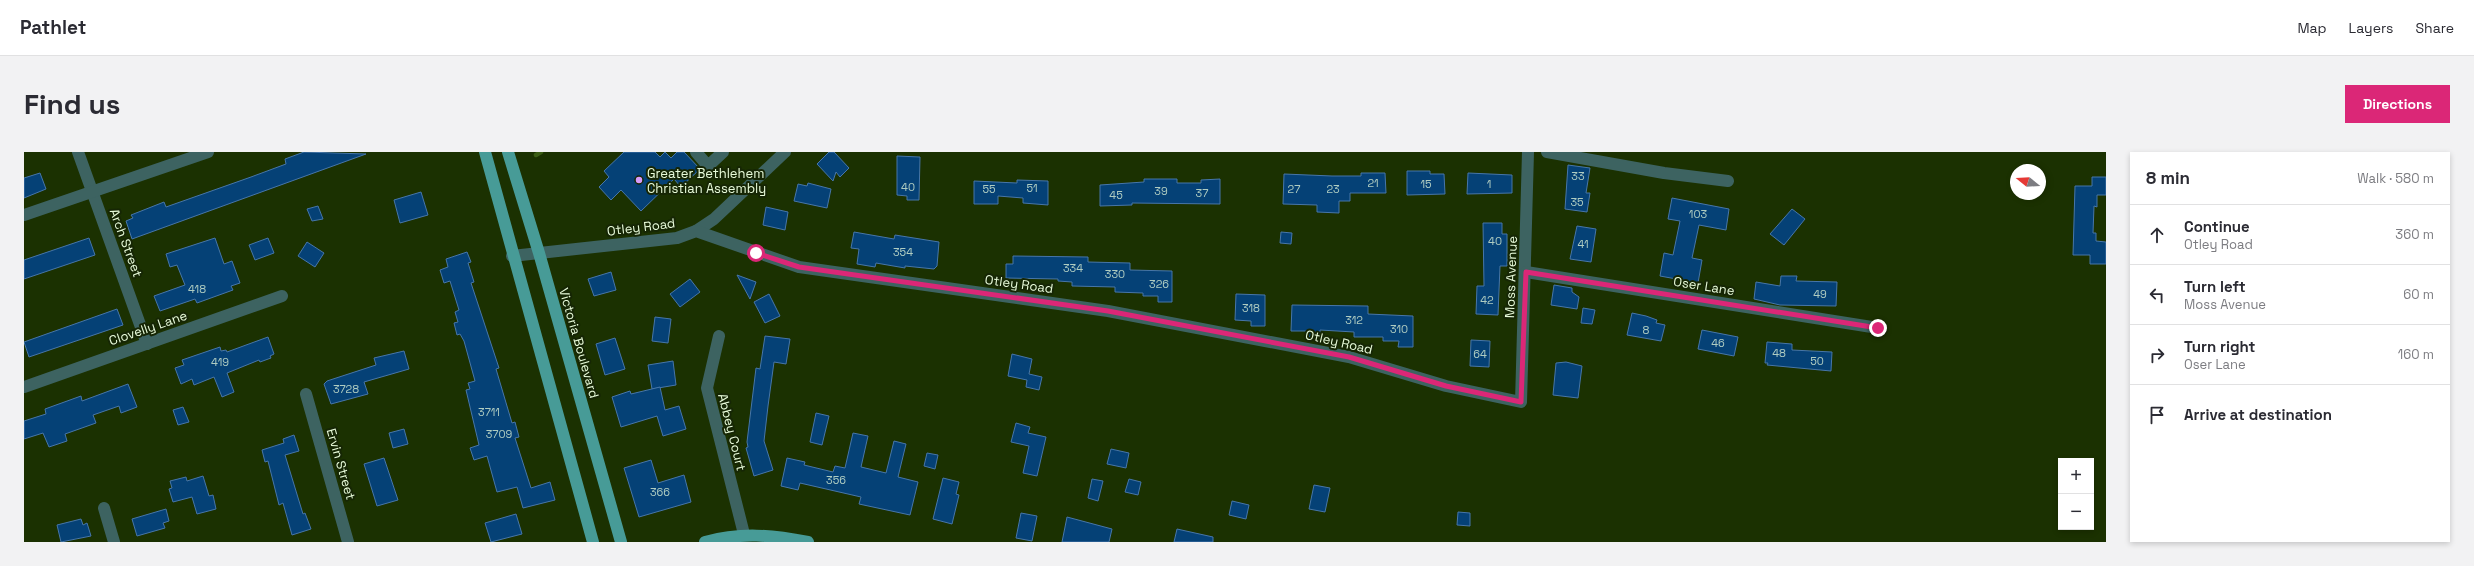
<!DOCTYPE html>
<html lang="en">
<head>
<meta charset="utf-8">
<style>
  :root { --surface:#fff; --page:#f2f2f3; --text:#2b2b33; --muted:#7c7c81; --line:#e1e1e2; --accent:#db2777 }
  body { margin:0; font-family:"Space Grotesk",sans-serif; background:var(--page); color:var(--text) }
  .controls { position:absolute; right:12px; bottom:12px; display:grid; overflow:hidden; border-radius:0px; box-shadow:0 2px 6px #0003 }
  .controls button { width:36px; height:36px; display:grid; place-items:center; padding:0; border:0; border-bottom:1px solid var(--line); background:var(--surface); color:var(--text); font:20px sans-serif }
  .compass { position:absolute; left:1986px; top:12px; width:36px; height:36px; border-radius:50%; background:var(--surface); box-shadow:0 2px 6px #0003; rotate:288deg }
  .stop { position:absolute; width:12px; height:12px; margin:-9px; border:3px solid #db2777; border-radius:50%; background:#fff }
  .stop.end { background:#db2777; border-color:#fff; box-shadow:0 1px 4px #0008 }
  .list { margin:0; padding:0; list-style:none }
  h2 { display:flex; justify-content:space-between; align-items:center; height:52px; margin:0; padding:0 16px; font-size:17px }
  h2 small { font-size:13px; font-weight:400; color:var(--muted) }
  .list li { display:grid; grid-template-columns:26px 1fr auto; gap:12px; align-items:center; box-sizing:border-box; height:60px; padding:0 16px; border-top:1px solid var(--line) }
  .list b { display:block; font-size:15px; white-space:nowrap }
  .list p { margin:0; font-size:13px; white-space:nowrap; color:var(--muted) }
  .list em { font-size:13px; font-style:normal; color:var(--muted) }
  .icon { flex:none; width:22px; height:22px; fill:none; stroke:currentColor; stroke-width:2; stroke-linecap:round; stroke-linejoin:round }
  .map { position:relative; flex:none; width:2082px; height:390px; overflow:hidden; border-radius:0px }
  header { display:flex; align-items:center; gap:24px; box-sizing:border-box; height:56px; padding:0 20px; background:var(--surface); border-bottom:1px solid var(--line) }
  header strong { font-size:19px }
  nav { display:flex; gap:22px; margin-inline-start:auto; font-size:14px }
  .intro { display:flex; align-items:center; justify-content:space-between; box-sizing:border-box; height:96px; padding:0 24px }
  h1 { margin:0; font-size:28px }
  .button { padding:10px 18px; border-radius:0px; background:var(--accent); color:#fff; font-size:14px; font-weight:700 }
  main { display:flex; gap:24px; padding:0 24px }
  aside { flex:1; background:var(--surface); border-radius:0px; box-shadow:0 2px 6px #0003 }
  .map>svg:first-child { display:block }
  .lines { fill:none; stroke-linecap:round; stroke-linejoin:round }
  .stream { stroke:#3b5d15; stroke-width:4.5 }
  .building { fill:#054176; stroke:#4776a9 }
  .minor { stroke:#3d6361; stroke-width:12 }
  .major { stroke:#479b97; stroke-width:12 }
  .route { stroke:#db2777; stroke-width:5 }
  .poi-dot { fill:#d69bfa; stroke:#162605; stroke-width:1.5 }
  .labels { text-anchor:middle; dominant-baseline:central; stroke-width:4; stroke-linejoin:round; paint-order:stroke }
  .number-label { font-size:11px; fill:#afccc1 }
  .poi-label { font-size:13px; fill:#e8fbda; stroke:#162605; text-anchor:start }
  .street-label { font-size:13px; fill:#e8fbda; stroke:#162605 }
</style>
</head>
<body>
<header>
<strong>Pathlet</strong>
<nav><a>Map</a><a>Layers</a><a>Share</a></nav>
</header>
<div class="intro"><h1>Find us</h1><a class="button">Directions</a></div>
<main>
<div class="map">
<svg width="2082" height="390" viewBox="0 0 2082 390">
  <rect width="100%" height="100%" fill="#1b3101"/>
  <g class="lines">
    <!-- stream -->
    <path class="stream" d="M512 3 517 0"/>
  </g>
  <!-- building -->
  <g class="building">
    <path d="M280 0 342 2 108 87 102 69 109 66 107 63 140 50 142 55 227 25 262 12 261 7Z"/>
    <path d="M600 0H631L636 5 641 0 647 6 653 0H660L676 17 657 35 650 27 617 59 597 38 587 48 575 35 585 25 580 19Z"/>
    <path d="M805 0H810L825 16 816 25 812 20 809 29 793 12Z"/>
    <path d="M873 4 896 5 895 48H883V44L873 43Z"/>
    <path d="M1544 13 1566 16 1562 41H1566L1563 60 1541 57Z"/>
    <path d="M1383 19H1406V22H1420L1421 42 1383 43Z"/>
    <path d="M16 21 22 37 0 46V26Z"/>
    <path d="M1337 21H1361L1362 41H1326V49H1315V61L1293 60V53L1259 52 1260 22 1308 24H1337Z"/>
    <path d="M1444 21 1488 23V41L1443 42Z"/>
    <path d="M2068 25H2082V43H2073V55L2070 54 2069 81H2072V89L2082 90V112H2066V103H2049L2051 34H2068Z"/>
    <path d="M1120 27H1153V31H1177V28L1196 27V52L1108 51V53L1076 54V33L1120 30Z"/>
    <path d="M993 28 1024 29V53L999 51V46L974 44V52H950V29L993 31Z"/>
    <path d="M784 31 807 37 803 56 770 49 774 32 783 34Z"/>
    <path d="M397 40 404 63 376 71 370 48Z"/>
    <path d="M1648 46 1705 57 1702 78 1675 73 1668 106 1678 108 1674 131 1636 124 1640 101 1649 103 1656 69 1644 67Z"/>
    <path d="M294 54 299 67 288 69 283 57Z"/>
    <path d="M742 55 764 60 761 78 739 73Z"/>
    <path d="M1768 57 1781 67 1760 93 1746 82Z"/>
    <path d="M1459 71H1478V82H1483V114H1476L1474 163 1452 162 1453 134H1460Z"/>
    <path d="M1553 74 1572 77 1567 110 1546 107Z"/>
    <path d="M830 80 870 87 871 83 915 90 913 114 910 117 881 114V116L852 111 851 115 833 112 835 97 827 96Z"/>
    <path d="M1257 80 1268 81 1267 92 1256 91Z"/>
    <path d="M65 86 71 103 0 127V108Z"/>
    <path d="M191 86 200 112 208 109 216 131 207 134 209 138 173 151 171 147 136 159 130 144 161 133 153 113 146 115 142 102Z"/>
    <path d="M244 86 250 101 231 108 225 93Z"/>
    <path d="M283 90 300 101 291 115 274 104Z"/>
    <path d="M443 100 447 110 444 111 450 130 447 131 475 216 472 217 488 271 491 270 495 285 491 286 507 336 526 330 531 348 499 356 493 335 473 340 463 304 450 308 446 296 455 293 442 238 446 237 444 231 451 229 440 189 436 182 433 183 430 171 434 170 431 160 435 158 426 129 420 131 416 118 424 115 422 107Z"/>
    <path d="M989 104 1064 105V110L1106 111V118L1148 119V150H1134V144H1119V141L1091 140V135L1048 134V130L1034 129V127L982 126V112H989Z"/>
    <path d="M587 120 592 138 570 144 564 127Z"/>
    <path d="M713 123 732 130 726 147Z"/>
    <path d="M1757 124H1773L1772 129 1813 130 1812 154 1756 153 1730 147 1732 130 1756 134Z"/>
    <path d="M666 127 676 140 656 155 646 142Z"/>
    <path d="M1530 133 1548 136V140L1555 145 1553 157 1527 153Z"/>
    <path d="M745 142 756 164 741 171 730 150Z"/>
    <path d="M1212 142 1241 143V174H1227V169L1211 168Z"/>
    <path d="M1268 153 1344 154V162L1389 164V195H1374L1375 189H1359V185H1330V180L1296 178V185H1282V179H1267Z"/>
    <path d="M1559 156 1571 158 1568 172 1557 171Z"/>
    <path d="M93 157 99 173 5 205 0 190Z"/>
    <path d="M1608 161 1622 164 1633 168 1632 171 1641 173 1637 189 1603 183Z"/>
    <path d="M631 165 647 167 644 191 628 189Z"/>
    <path d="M1678 178 1714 185 1710 204 1674 197Z"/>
    <path d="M741 184 766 187 762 212 750 210 744 254 740 289 749 318 730 324 722 296 724 295 723 290 732 216 736 217Z"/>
    <path d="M244 185 250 202 246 204 247 206 236 210 235 208 203 221 210 240 198 245 190 225 170 233 168 227 157 232 151 216 160 213 158 208 196 195 197 199 202 198 203 200Z"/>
    <path d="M591 186 601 217 581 223 572 192Z"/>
    <path d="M1447 188 1466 189 1465 215 1446 214Z"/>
    <path d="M1743 190 1768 192V198L1808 200 1807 219 1743 213 1744 211H1741Z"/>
    <path d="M380 199 385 217 340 230 344 242 307 252 300 232 303 229 352 213 350 206Z"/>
    <path d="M988 202 1008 207 1005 222 1018 225 1015 238 1002 235 1003 228 984 224Z"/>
    <path d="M649 209 652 233 628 237 624 213Z"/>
    <path d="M1542 210 1558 214 1554 246 1529 243 1532 211Z"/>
    <path d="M104 232 113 255 97 261 95 254 69 263 72 271 41 282 43 289 25 295 19 281 0 287V269L22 262 21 257 57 244 58 249Z"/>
    <path d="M636 235 641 258 655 254 662 277 639 284 633 264 597 275 588 245 606 239 607 242Z"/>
    <path d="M159 255 165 270 154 273 149 258Z"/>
    <path d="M792 261 805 264 798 293 786 290Z"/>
    <path d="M992 271 1006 275 1004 281 1022 285 1013 324 999 321 1005 294 987 290Z"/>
    <path d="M380 277 384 292 369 296 365 281Z"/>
    <path d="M829 281 844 284 837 315 862 321 870 289 882 292 874 325 894 330 886 363 835 352 837 345 776 331 774 338 757 334 763 306 781 310 780 313 809 320 811 314 821 316Z"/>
    <path d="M270 283 275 299 261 303 279 362 281 361 287 377 268 383 259 351 255 353 244 309 241 310 238 298 260 291 259 287Z"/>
    <path d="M1087 297 1105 301 1102 316 1083 312Z"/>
    <path d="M903 301 914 303 911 317 900 314Z"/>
    <path d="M360 306 374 348 353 354 340 312Z"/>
    <path d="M627 308 634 331 660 323 667 350 615 365 600 316Z"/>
    <path d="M179 324 185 344 189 343 192 357 173 362 168 345 149 350 145 337 148 336 146 329 162 325 163 329Z"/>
    <path d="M919 326 935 330 932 342 935 343 928 372 909 367Z"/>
    <path d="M1068 327 1079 329 1074 349 1064 346Z"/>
    <path d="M1105 327 1117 330 1114 343 1101 340Z"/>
    <path d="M1290 333 1306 336 1301 360 1285 357Z"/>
    <path d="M1208 349 1225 353 1222 367 1205 363Z"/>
    <path d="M142 357 145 369 139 371 141 376 113 384 108 367Z"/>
    <path d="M1434 360 1446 361V374L1433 373Z"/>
    <path d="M997 361 1013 364 1008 389 992 386Z"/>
    <path d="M492 362 498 382 467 390 461 371Z"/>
    <path d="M1043 365 1088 377 1085 390H1038Z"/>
    <path d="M57 367 59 373 63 371 67 384 37 390 33 373Z"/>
    <path d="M1153 377 1189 385V390H1150Z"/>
  </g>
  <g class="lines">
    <!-- minor -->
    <g class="minor">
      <path d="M54 0 123 192"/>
      <path d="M672 0 684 14 699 0"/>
      <path d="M1523 0 1640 21 1704 29"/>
      <path d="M0 63 184 0"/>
      <path d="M672 79 690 67 761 0"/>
      <path d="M488 104 653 86 672 79 775 115 1084 159 1325 205 1422 234 1497 250 1504 0"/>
      <path d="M1502 120 1854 176"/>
      <path d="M695 184 683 236 720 382"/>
      <path d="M0 235 258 144"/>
      <path d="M282 242 324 390"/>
      <path d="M80 356 90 390"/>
    </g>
    <!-- major -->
    <g class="major">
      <path d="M461 0 569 390"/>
      <path d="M484 0 515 101 597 390"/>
      <path d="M681 390C717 380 748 383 784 390"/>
    </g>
  </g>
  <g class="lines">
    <!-- route -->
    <path class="route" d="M732 101 775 115 1084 159 1325 205 1422 234 1497 250 1502 120 1854 176"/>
  </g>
  <!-- markers -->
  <circle class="poi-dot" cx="615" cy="28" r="4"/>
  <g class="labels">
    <!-- number labels -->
    <g class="number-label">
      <text x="1554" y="24">33</text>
      <text x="1349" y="31">21</text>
      <text x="1402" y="32">15</text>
      <text x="1465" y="32">1</text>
      <text x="884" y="35">40</text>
      <text x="1008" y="36">51</text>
      <text x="965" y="37">55</text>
      <text x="1270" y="37">27</text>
      <text x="1309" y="37">23</text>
      <text x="1137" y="39">39</text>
      <text x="1178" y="41">37</text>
      <text x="1092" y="43">45</text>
      <text x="1553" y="50">35</text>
      <text x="1674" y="62">103</text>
      <text x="1471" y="89">40</text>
      <text x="1559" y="92">41</text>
      <text x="879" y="100">354</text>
      <text x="1049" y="116">334</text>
      <text x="1091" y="122">330</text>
      <text x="1135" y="132">326</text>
      <text x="173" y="137">418</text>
      <text x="1796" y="142">49</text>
      <text x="1463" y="148">42</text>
      <text x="1227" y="156">318</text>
      <text x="1330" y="168">312</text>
      <text x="1375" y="177">310</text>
      <text x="1622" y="178">8</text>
      <text x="1694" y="191">46</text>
      <text x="1755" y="201">48</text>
      <text x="1456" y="202">64</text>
      <text x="1793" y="209">50</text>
      <text x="196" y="210">419</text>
      <text x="322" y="237">3728</text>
      <text x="465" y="260">3711</text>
      <text x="475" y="282">3709</text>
      <text x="812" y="328">356</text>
      <text x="636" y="340">366</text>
    </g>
    <!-- poi labels -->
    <g class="poi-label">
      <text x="623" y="21">Greater Bethlehem<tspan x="623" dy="15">Christian Assembly</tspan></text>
    </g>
    <!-- street labels -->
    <g class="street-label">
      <text transform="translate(617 75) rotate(-7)">Otley Road</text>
      <text transform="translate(102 91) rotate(70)">Arch Street</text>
      <text transform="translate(1487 125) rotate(-88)">Moss Avenue</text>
      <text transform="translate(995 132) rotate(8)">Otley Road</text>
      <text transform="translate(1680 134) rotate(9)">Oser Lane</text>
      <text transform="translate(124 176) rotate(-19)">Clovelly Lane</text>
      <text transform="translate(1315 190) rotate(13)">Otley Road</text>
      <text transform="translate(555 191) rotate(74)">Victoria Boulevard</text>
      <text transform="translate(708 280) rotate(76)">Abbey Court</text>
      <text transform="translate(317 312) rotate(74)">Ervin Street</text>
    </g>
  </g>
</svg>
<div class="controls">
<button>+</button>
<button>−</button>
</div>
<svg class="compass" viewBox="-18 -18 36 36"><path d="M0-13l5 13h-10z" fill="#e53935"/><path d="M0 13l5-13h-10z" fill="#7c7c81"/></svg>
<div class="stop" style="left:732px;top:101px"></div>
<div class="stop end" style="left:1854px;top:176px"></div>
</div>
<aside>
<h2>8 min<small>Walk · 580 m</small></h2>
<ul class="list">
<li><svg class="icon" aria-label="ahead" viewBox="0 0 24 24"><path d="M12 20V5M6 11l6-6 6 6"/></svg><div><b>Continue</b><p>Otley Road</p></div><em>360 m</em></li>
<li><svg class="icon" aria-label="left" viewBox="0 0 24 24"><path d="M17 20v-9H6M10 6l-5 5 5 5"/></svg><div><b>Turn left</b><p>Moss Avenue</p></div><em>60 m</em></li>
<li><svg class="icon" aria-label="right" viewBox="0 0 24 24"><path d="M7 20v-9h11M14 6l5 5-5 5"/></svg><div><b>Turn right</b><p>Oser Lane</p></div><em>160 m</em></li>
<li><svg class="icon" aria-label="arrive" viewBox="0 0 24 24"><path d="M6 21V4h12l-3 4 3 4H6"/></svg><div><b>Arrive at destination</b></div></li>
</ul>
</aside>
</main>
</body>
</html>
